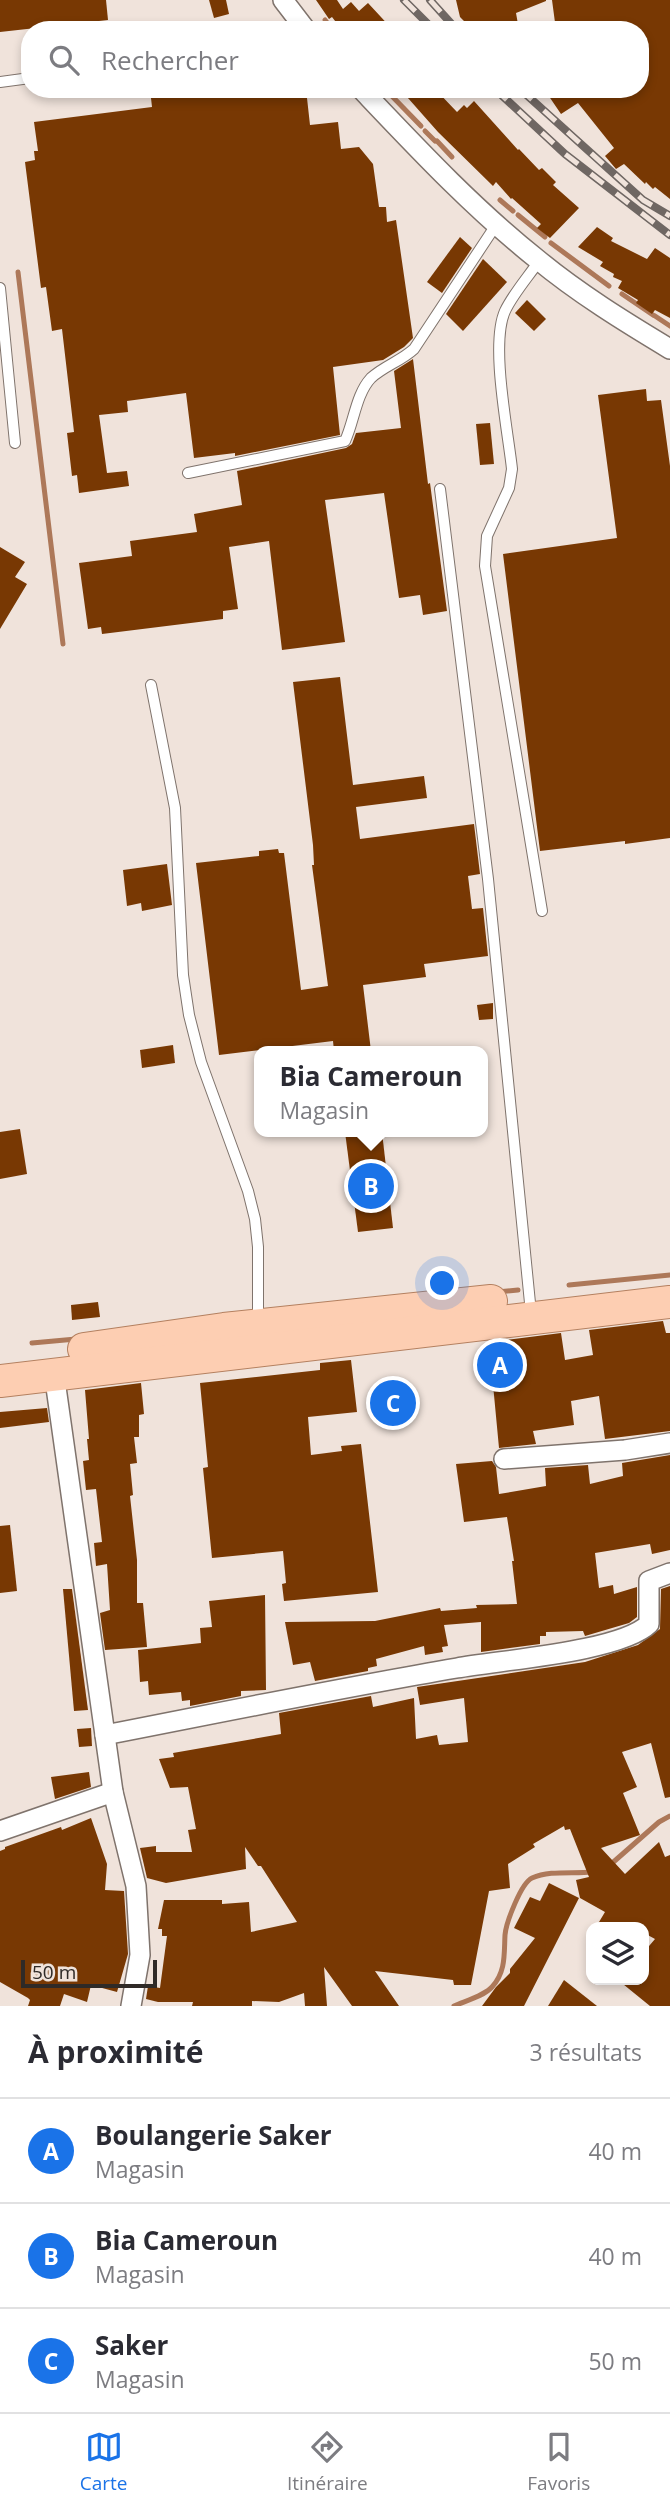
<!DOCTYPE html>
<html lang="fr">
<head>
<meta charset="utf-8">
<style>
  :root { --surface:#fff; --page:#f7f7f7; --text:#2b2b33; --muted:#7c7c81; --line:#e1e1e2; --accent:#1a73e8 }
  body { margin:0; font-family:"Open Sans",sans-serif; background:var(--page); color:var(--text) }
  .controls { position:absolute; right:21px; bottom:21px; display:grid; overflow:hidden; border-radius:14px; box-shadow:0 4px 10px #0003 }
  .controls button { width:63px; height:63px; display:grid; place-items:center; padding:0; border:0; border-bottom:2px solid var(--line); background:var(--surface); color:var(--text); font:35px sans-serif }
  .scale { position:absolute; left:21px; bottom:18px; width:136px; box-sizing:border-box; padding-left:7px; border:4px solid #2f2a27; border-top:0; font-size:19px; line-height:24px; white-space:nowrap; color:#2f2a27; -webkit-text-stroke:5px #f0e3db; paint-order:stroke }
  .you { position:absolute; left:443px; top:1284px; width:24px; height:24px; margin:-18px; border:5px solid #fff; border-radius:50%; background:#1a73e8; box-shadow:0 0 0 10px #1a73e833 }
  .badge { display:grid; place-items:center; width:46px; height:46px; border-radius:50%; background:var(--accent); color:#fff; font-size:23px; font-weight:700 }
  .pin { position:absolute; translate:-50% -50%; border:4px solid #fff; box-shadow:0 2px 7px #0006 }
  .popup { position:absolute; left:254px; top:1046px; width:234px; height:91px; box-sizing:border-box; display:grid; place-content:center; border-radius:14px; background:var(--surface); filter:drop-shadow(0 2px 5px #0005); font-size:23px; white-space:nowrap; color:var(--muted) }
  .popup b { font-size:26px; color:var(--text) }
  .popup::after { content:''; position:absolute; left:50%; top:100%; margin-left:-14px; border:14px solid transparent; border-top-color:var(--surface) }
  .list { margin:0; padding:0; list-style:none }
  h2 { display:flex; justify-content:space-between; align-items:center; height:91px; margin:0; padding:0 28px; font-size:30px }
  h2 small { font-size:23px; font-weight:400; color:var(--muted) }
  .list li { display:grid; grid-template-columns:46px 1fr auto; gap:21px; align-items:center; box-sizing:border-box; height:105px; padding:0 28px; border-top:2px solid var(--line) }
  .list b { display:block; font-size:26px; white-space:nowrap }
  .list p { margin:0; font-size:23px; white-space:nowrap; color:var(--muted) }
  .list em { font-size:23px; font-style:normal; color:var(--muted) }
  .icon { flex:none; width:38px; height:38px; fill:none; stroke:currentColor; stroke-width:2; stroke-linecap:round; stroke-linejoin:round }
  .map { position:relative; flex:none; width:670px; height:2006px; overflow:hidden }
  .search { position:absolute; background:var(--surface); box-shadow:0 4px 10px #0003; left:21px; right:21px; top:21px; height:77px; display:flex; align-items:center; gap:18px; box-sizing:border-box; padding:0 24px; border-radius:28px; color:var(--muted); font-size:26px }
  .sheet { height:406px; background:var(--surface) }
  nav { display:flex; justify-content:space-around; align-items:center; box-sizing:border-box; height:98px; border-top:2px solid var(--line); background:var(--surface); font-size:19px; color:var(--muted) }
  nav a { display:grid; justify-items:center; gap:4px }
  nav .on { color:var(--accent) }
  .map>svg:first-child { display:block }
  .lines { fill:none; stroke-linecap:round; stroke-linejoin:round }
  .stream { stroke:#ad7859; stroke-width:5 }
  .building { fill:#783803 }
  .service-casing { stroke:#7f736c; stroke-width:12 }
  .minor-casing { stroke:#7f736c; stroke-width:22 }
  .primary-casing { stroke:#b48060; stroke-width:34 }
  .service { stroke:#fff; stroke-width:10 }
  .minor { stroke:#fff; stroke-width:19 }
  .primary { stroke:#fdceb2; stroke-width:32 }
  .rail-casing { stroke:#6f6763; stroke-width:8 }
  .rail { stroke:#f0e3db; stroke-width:5; stroke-dasharray:16; stroke-linecap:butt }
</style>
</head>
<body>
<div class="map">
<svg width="670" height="2006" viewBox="0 0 670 2006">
  <rect width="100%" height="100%" fill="#f0e3db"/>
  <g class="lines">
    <!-- stream -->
    <g class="stream">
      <path d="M325 20 333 30"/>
      <path d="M385 89 421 126"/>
      <path d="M425 131 435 141"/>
      <path d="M437 141 452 157"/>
      <path d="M500 200 513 211"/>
      <path d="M518 215 545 237"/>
      <path d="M551 243 609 286"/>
      <path d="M18 272 63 644"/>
      <path d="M622 294 653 315"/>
      <path d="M655 316 670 326"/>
      <path d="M569 1285 670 1275"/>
      <path d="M497 1292 518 1290"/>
      <path d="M32 1343 76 1339"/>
      <path d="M610 1865 659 1822 670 1816"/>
      <path d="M454 2006C465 2001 484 1996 492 1987 506 1972 504 1954 505 1935 506 1923 521 1883 532 1878 550 1870 573 1874 592 1872"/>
    </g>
  </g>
  <!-- building -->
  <g class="building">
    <path d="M0 0H106L108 20 0 32Z"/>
    <path d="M209 0H226L229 14 214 18Z"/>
    <path d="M316 0H337L343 9 351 2 359 11 368 3 393 30H342L332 17 329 19Z"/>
    <path d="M456 0H546V1L516 13 519 30H492L491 26 472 29 460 17Z"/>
    <path d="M552 0H670V199L655 187 653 189 646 182 645 184 624 164 616 169 605 156 614 148 578 103 561 114 544 89H640V30H556Z"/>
    <path d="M150 89H306L310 125 338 122 341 149 359 147 373 164 379 207H386L387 222 396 220 413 338 404 347 383 360 333 367 340 435 235 456V453L194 458 186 393 127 401 128 412 99 415 107 473 127 471 129 486 79 493 77 475 72 476 67 433 74 432 62 329 52 331 46 287 41 288 25 162 35 160 34 151H38L34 122 152 107Z"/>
    <path d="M400 89H435L457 112 464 105 467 108 474 101 518 150 519 149 539 170 542 168 556 182 553 185 579 208 550 238 537 228 541 224 512 198 511 199 496 182 493 186 438 132Z"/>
    <path d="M597 227 613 238 611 241 647 259 655 248 670 258V318L655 310 652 314 636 303 638 300 618 288 622 281 613 277 614 274 600 266 603 262 578 247Z"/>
    <path d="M460 237 472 248 442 293 427 282Z"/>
    <path d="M483 259 507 282 463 331 446 314Z"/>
    <path d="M527 300 546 319 534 331 515 313Z"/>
    <path d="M413 359 428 484 430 483 447 611 423 615 420 595 399 598 384 493 325 500 345 642 282 650 269 541 229 547 238 609 223 611V619L102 634 101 627 88 629 79 563 132 556 130 541 197 532 194 514 242 505 237 471 346 448 352 444 356 433 401 428 394 371Z"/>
    <path d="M646 389 647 401 661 400 670 466V838L625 844V841L540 851 503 554 617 538 598 395Z"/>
    <path d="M490 423 494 464 480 465 476 424Z"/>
    <path d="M0 547 25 562 15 577 27 584 0 629Z"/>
    <path d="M340 677 353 785 424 776 427 798 356 807 360 839 474 824 480 874 468 876 472 909 483 908 488 956 424 964 426 977 363 985 371 1051H334L333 1041 219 1055 196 863 259 856V851L278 849 279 853H284L301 990 328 986 312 865H314L313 845 293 682Z"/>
    <path d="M167 864 172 905 142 911 141 903 127 906 123 870Z"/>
    <path d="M493 1003V1019L479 1020 477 1005Z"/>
    <path d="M173 1045 175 1063 142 1068 140 1050Z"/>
    <path d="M20 1129 27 1174 0 1179V1132Z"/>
    <path d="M345 1132H382L393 1228 358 1232Z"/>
    <path d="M98 1302 100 1317 72 1320 71 1305Z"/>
    <path d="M663 1321 666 1333H670V1431L605 1439 599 1396 571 1401 574 1425 533 1431 536 1444 499 1448 489 1342 561 1333 565 1360 593 1355 589 1330Z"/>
    <path d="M351 1360 357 1412 308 1417 311 1455 342 1451 341 1446 361 1444 378 1592 284 1601 282 1584 286 1583 283 1551 212 1558 203 1468 208 1467 200 1383 320 1370V1363Z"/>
    <path d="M141 1383 144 1414 139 1415V1437H134L137 1463 130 1464 133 1495 130 1496 137 1560V1603H143L147 1647 105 1650 100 1613 110 1610 107 1564 96 1566 94 1543 102 1542 96 1489 86 1490 83 1461 89 1460 87 1439H89L85 1390Z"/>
    <path d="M47 1408 49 1422 0 1428V1412Z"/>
    <path d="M670 1455V1550L652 1554 650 1544 595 1553 599 1588 613 1585 614 1594 637 1587V1617L629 1623 585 1636 583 1631 546 1632V1636H540V1644L481 1652V1622L444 1625 448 1646 442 1647 443 1652 425 1655 424 1646 376 1659 377 1666 368 1668V1671L315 1681 310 1662 293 1665 285 1622 375 1621 440 1608 441 1611 477 1608 476 1605 517 1604 512 1561H514L507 1517 464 1522 456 1464 492 1461 496 1467 499 1494 546 1486 545 1468 588 1465 590 1484 623 1476 622 1463Z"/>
    <path d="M10 1525 17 1591 0 1593V1526Z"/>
    <path d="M670 1586V1797L665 1798 651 1743 622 1752 637 1787 623 1793 640 1835 601 1848 625 1874 659 1842 665 1857 670 1855V2006H650L618 1980H644V1952L655 1939 644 1933V1927H596L605 1912 580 1898 576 1880 589 1877 570 1829 565 1830 564 1826 533 1844 535 1847 508 1864 510 1888 489 1891 471 1985H454L453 1980 375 1971 399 2006H352L324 1967 327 2006H305L304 1993 279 2002 252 2001V2006H192L193 2002H158L146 1999 148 1986 160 1988 167 1936H162V1929H158L164 1900H222V1904L249 1902 251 1932 297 1922 261 1866H258L245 1847 246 1869 166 1883 147 1878 140 1848 156 1846V1852H192L188 1830 196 1829 188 1787 170 1788 159 1759 174 1757 173 1753 281 1734 279 1713 371 1696 373 1707 414 1698 416 1739 437 1735 439 1745 468 1742 464 1698 420 1705 417 1687 585 1662 638 1645 660 1629 661 1589Z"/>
    <path d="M63 1589H72L88 1710 74 1711Z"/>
    <path d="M265 1595 266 1690 241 1691V1696L190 1706V1700L182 1701 181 1692 149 1695 148 1681 140 1682 138 1650 201 1643 200 1628 212 1627 209 1601Z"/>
    <path d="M91 1728 92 1746 79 1747 77 1729Z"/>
    <path d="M89 1772 91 1787 55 1799 51 1777Z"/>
    <path d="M91 1818 107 1864 105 1890 124 1891 128 1954 117 1992 91 1985 87 2002 64 1994 60 2006H28L30 2000 28 1998 0 1982V1851L5 1849V1847L61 1827 62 1830Z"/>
    <path d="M549 1883 579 1898 524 2006H482L496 1987 510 1973V1969L535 1938 514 1928 530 1897 540 1901Z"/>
    <path d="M564 1980 597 2006H548Z"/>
  </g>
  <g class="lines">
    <!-- service casing -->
    <g class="service-casing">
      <g id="service">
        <path d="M0 82 30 78"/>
        <path d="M539 261C528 277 513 294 505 311 490 344 508 431 512 469L509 488 487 536 485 566 542 911"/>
        <path d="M0 288 15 443"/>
        <path d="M188 473 345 441C354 422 356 394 371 378 384 366 401 361 414 349L496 225"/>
        <path d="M440 489 488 879 531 1313"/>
        <path d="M151 685 175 808 183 975 189 1015 201 1062 248 1191 255 1219 258 1247V1321"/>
      </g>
    </g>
    <!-- minor casing -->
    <g class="minor-casing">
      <g id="minor">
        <path d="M283 0 306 30"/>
        <path d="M361 89C417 148 473 208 537 259 578 293 625 322 670 349"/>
        <path d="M54 1373 113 1792 136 1886 140 1955 131 2006"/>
        <path d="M504 1459 625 1450 670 1443"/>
        <path d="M105 1735C223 1712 340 1688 457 1668 500 1660 620 1652 649 1624V1581L670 1573"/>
        <path d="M0 1831 113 1792"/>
      </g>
    </g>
    <!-- primary casing -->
    <g class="primary-casing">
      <g id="primary">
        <path d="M84 1349 224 1329 491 1301"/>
        <path d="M0 1381 670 1302"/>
      </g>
    </g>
    <!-- service -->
    <use href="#service" class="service"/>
    <!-- minor -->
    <use href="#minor" class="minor"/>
    <!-- primary -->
    <use href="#primary" class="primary"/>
    <!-- rail casing -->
    <g class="rail-casing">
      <g id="rail">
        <path d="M404 0 434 30"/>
        <path d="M430 0 457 30"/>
        <path d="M495 89 565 154 670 235"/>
        <path d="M520 89 643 200 670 216"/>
      </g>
    </g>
    <!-- rail -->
    <use href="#rail" class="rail"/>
  </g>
</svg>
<div class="controls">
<button><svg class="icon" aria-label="layers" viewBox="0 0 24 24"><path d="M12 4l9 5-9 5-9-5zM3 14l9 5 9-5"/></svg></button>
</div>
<div class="scale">50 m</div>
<div class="you"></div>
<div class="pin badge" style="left:500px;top:1365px">A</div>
<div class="pin badge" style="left:371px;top:1186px">B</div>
<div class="popup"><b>Bia Cameroun</b>Magasin</div>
<div class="pin badge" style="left:393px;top:1403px">C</div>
<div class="search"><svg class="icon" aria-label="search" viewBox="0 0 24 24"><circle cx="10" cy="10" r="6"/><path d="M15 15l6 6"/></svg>Rechercher</div>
</div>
<section class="sheet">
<h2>À proximité<small>3 résultats</small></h2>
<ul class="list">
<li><span class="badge">A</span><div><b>Boulangerie Saker</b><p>Magasin</p></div><em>40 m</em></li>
<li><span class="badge">B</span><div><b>Bia Cameroun</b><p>Magasin</p></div><em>40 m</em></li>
<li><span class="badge">C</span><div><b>Saker</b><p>Magasin</p></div><em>50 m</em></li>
</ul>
</section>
<nav>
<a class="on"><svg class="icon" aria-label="map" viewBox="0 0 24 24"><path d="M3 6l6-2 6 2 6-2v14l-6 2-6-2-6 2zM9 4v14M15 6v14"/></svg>Carte</a>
<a><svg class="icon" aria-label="directions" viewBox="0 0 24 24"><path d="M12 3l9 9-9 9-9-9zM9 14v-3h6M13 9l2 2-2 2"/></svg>Itinéraire</a>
<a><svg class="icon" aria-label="saved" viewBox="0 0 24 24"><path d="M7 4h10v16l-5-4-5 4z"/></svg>Favoris</a>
</nav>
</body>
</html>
